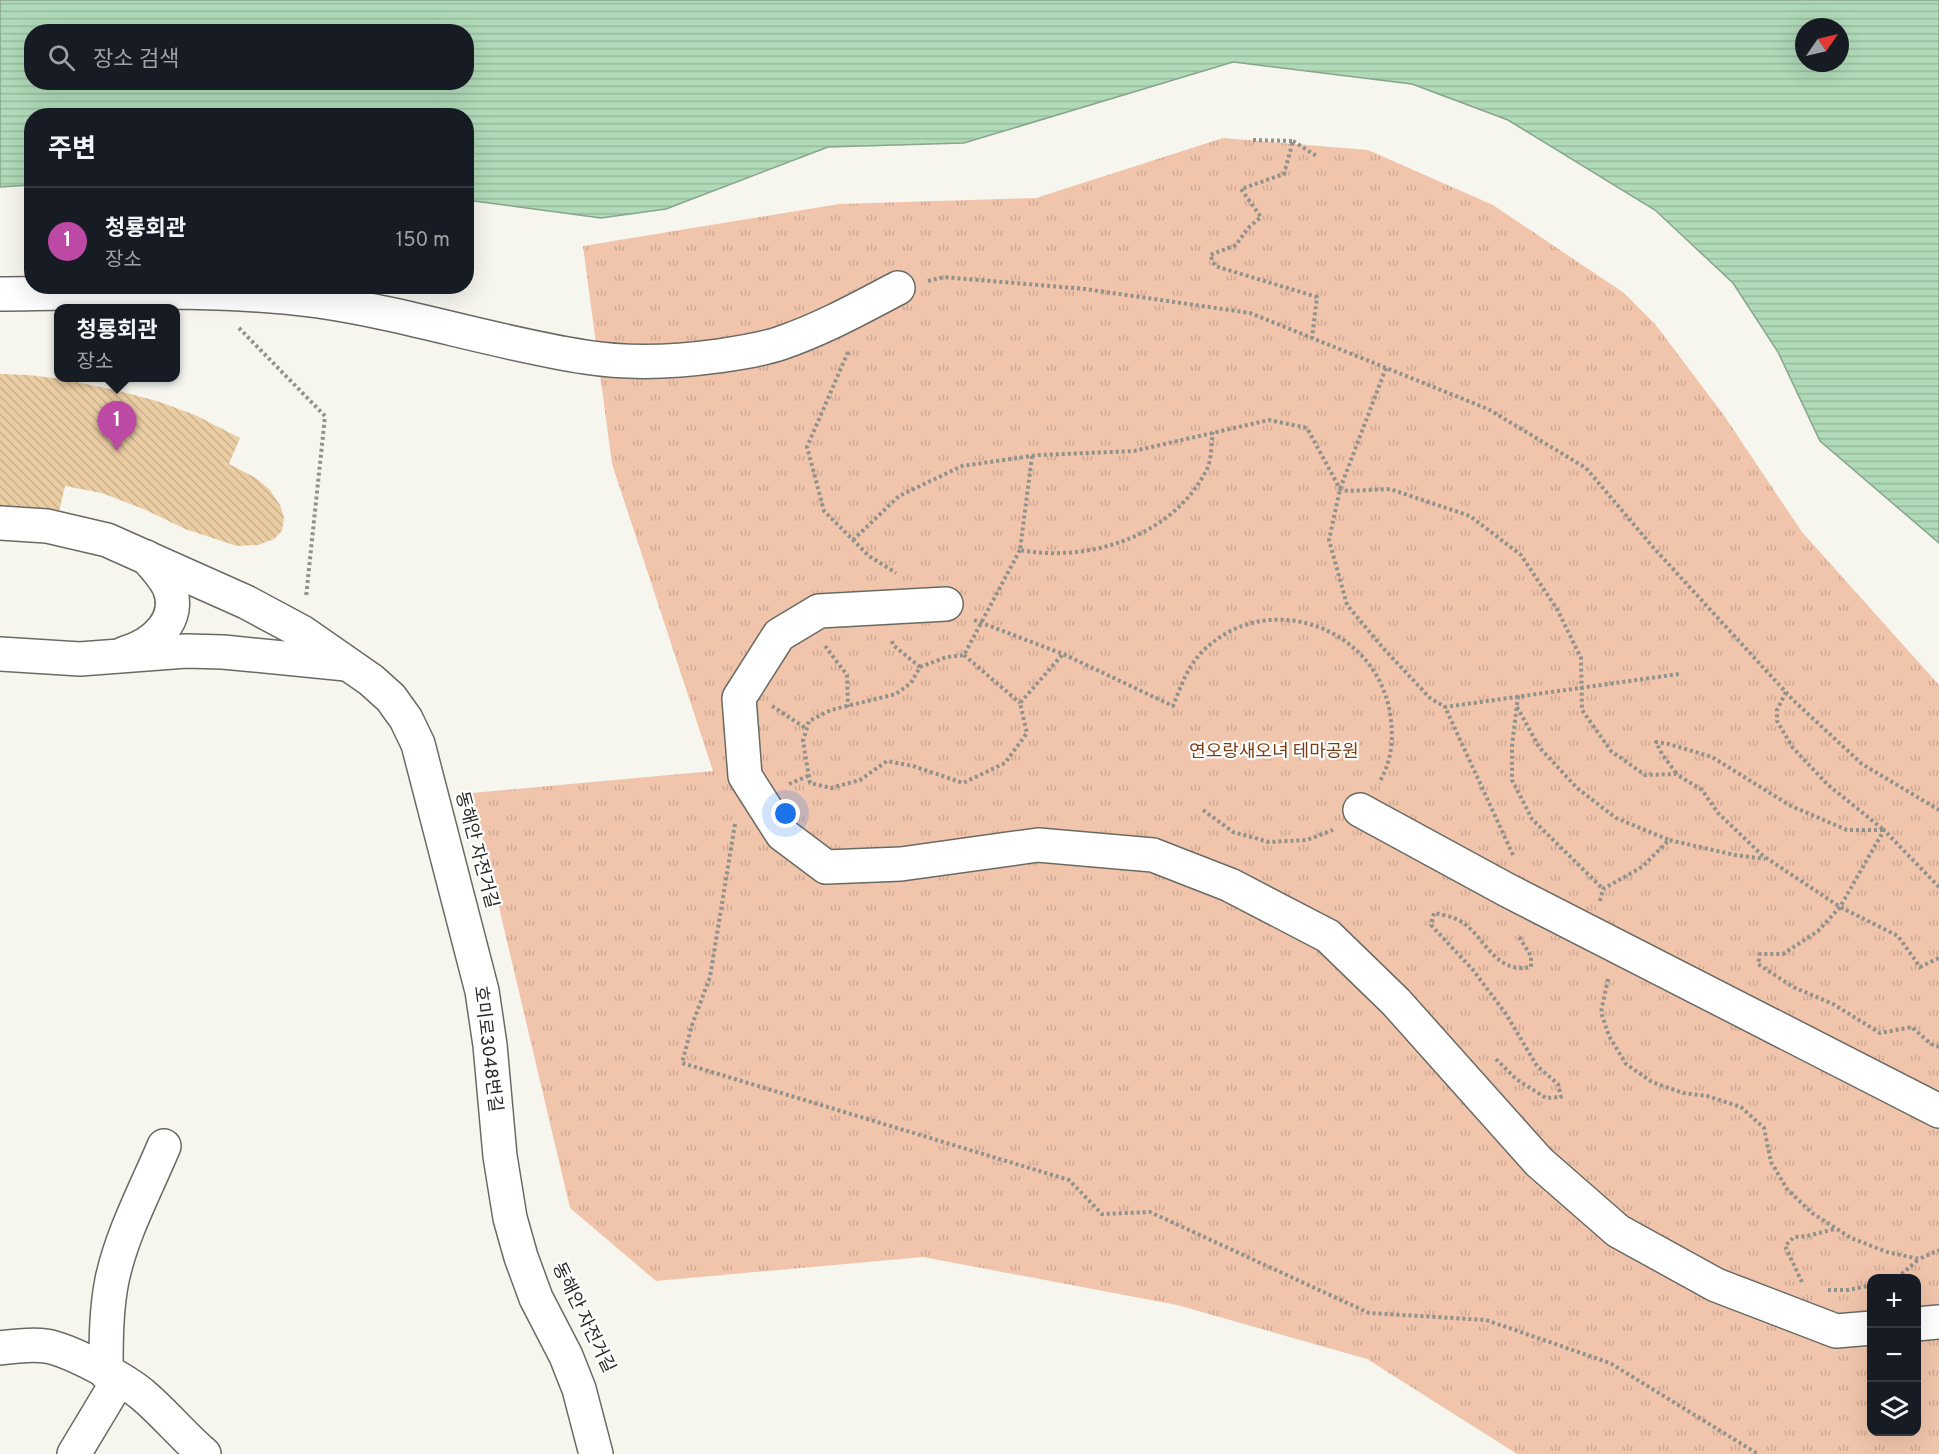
<!DOCTYPE html>
<html lang="ko">
<head>
<meta charset="utf-8">
<style>
  :root { --surface:#171b24; --page:#20242c; --text:#f1f3f6; --muted:#9ea1a6; --line:#363941; --accent:#bc49a3 }
  body { margin:0; font-family:Overpass,"Noto Sans KR",sans-serif; background:var(--page); color:var(--text) }
  .controls { position:absolute; right:18px; bottom:18px; display:grid; overflow:hidden; border-radius:12px; box-shadow:0 6px 24px #0002 }
  .controls button { width:54px; height:54px; display:grid; place-items:center; padding:0; border:0; border-bottom:2px solid var(--line); background:var(--surface); color:var(--text); font:30px sans-serif }
  .compass { position:absolute; left:1795px; top:18px; width:54px; height:54px; border-radius:50%; background:var(--surface); box-shadow:0 6px 24px #0002; rotate:56deg }
  .you { position:absolute; left:786px; top:814px; width:21px; height:21px; margin:-15px; border:4px solid #fff; border-radius:50%; background:#1a73e8; box-shadow:0 0 0 9px #1a73e833 }
  .badge { display:grid; place-items:center; width:39px; height:39px; border-radius:50%; background:var(--accent); color:#fff; font-size:20px; font-weight:700 }
  .pin { position:absolute; translate:-50% -50px; filter:drop-shadow(0 2px 3px #0008) }
  .pin::after { content:''; position:absolute; top:32px; width:21px; height:18px; background:inherit; clip-path:polygon(0 0,100% 0,50% 100%) }
  .popup { position:absolute; left:54px; top:304px; width:126px; height:78px; box-sizing:border-box; display:grid; place-content:center; border-radius:12px; background:var(--surface); filter:drop-shadow(0 2px 4px #0005); font-size:20px; white-space:nowrap; color:var(--muted) }
  .popup b { font-size:22px; color:var(--text) }
  .popup::after { content:''; position:absolute; left:50%; top:100%; margin-left:-12px; border:12px solid transparent; border-top-color:var(--surface) }
  .list { margin:0; padding:0; list-style:none }
  h2 { display:flex; justify-content:space-between; align-items:center; height:78px; margin:0; padding:0 24px; font-size:26px }
  h2 small { font-size:20px; font-weight:400; color:var(--muted) }
  .list li { display:grid; grid-template-columns:39px 1fr auto; gap:18px; align-items:center; box-sizing:border-box; height:108px; padding:0 24px; border-top:2px solid var(--line) }
  .list b { display:block; font-size:22px; white-space:nowrap }
  .list p { margin:0; font-size:20px; white-space:nowrap; color:var(--muted) }
  .list em { font-size:20px; font-style:normal; color:var(--muted) }
  .icon { flex:none; width:33px; height:33px; fill:none; stroke:currentColor; stroke-width:2; stroke-linecap:round; stroke-linejoin:round }
  .map { position:relative; flex:none; width:1939px; height:1454px; overflow:hidden }
  .search { position:absolute; background:var(--surface); box-shadow:0 6px 24px #0002; left:24px; top:24px; width:450px; height:66px; display:flex; align-items:center; gap:15px; box-sizing:border-box; padding:0 21px; border-radius:24px; color:var(--muted); font-size:22px }
  .panel { position:absolute; background:var(--surface); box-shadow:0 6px 24px #0002; left:24px; top:108px; width:450px; height:186px; border-radius:24px }
  .map>svg:first-child { display:block }
  .park { fill:url(#park-tufts); fill-rule:evenodd }
  .water { fill:url(#water-rules); stroke:#88a58c; stroke-width:1.5; fill-rule:evenodd }
  .building { fill:url(#building-back-hatch) }
  .lines { fill:none; stroke-linecap:round; stroke-linejoin:round }
  .minor-casing { stroke:#6a6a64; stroke-width:36 }
  .path { stroke:#92928d; stroke-width:4; stroke-dasharray:3 3; stroke-linecap:butt }
  .minor { stroke:#fff; stroke-width:33 }
  .labels { text-anchor:middle; dominant-baseline:central; stroke-width:4.5; stroke-linejoin:round; paint-order:stroke }
  .park-label { font-size:18px; fill:#773e17; stroke:#fff }
  .street-label { font-size:18px; fill:#292926; stroke:#fff }
</style>
</head>
<body>
<div class="map">
<svg width="1939" height="1454" viewBox="0 0 1939 1454">
  <defs>
    <pattern id="park-tufts" width="24" height="20" patternUnits="userSpaceOnUse" patternTransform="scale(1.5)"><rect width="24" height="20" fill="#f1c5ac"/><path d="M3 7l-1-3M5 7V3M7 7l1-3M15 17l-1-3M17 17v-4M19 17l1-3" fill="none" stroke="#cfa994"/></pattern>
    <pattern id="water-rules" width="6" height="5" patternUnits="userSpaceOnUse" patternTransform="scale(1.5)"><rect width="6" height="5" fill="#b0dab8"/><path d="M0 2.5h6" fill="none" stroke="#97bb9e"/></pattern>
    <pattern id="building-back-hatch" width="6" height="6" patternUnits="userSpaceOnUse" patternTransform="scale(1.5)"><rect width="6" height="6" fill="#ebcda3"/><path d="M-1 5l2 2M0 0l6 6M5-1l2 2" fill="none" stroke="#cab08c"/></pattern>
  </defs>
  <rect width="100%" height="100%" fill="#f6f6ef"/>
  <!-- park -->
  <path class="park" d="M1223 138 1368 150 1493 205 1624 293 1655 324 1723 414 1802 532 1939 685V1454H1517L1367 1359 1177 1305 923 1257 656 1281 570 1208 472 793 713 771 612 464 583 246 839 204 1036 198ZM1872 1278H1916V1432H1872Z"/>
  <!-- water -->
  <path class="water" d="M0 0H1939V543L1820 441 1778 352 1733 283 1655 210 1508 120 1412 84 1233 62 964 143 828 147 666 209 601 218 467 200 466 116H32L31 185 0 187ZM1804 27H1840V63H1804ZM32 32H466V82H32Z"/>
  <!-- building -->
  <path class="building" d="M0 374 28 375 62 379 115 390 157 401 195 415 240 438 229 464 256 478 270 490 280 505 284 517 282 531 274 539 258 545 237 546 185 529 146 510 102 493 65 486 57 520 0 515Z"/>
  <g class="lines">
    <!-- minor casing -->
    <g class="minor-casing">
      <g id="minor">
        <path d="M0 294C106 293 213 287 318 301 408 314 495 343 585 357 629 364 674 362 718 356 739 353 761 350 781 343 822 329 860 308 898 288"/>
        <path d="M0 523 47 526 107 540 246 602 302 632 371 680 391 698 406 719 418 744 482 991 490 1045 500 1156 510 1218 521 1257 536 1298 566 1356 579 1389 596 1454"/>
        <path d="M946 604 819 611 779 635 739 698 745 776 782 834 826 867 901 864 1038 845 1153 855 1230 885 1328 936 1396 1002 1539 1162 1618 1231 1716 1285 1836 1331 1872 1328"/>
        <path d="M125 653C153 645 183 620 169 587 163 575 155 567 146 557"/>
        <path d="M0 654 80 659 186 651 223 652 346 664"/>
        <path d="M1360 810 1507 890 1939 1111"/>
        <path d="M1916 1324 1939 1322"/>
        <path d="M0 1348C15 1346 31 1344 46 1346 70 1350 126 1380 144 1396 165 1414 183 1436 204 1454"/>
        <path d="M106 1373C106 1342 106 1310 112 1280 122 1233 146 1189 164 1146"/>
        <path d="M74 1454 119 1379"/>
      </g>
    </g>
    <!-- path -->
    <g class="path">
      <path d="M1253 140 1293 141 1284 174 1241 189 1261 217 1248 228 1236 245 1210 255 1215 266 1317 297 1312 338"/>
      <path d="M1293 141 1318 157"/>
      <path d="M928 281 944 277 1085 289 1250 313 1488 409 1586 468 1652 546 1793 700 1862 764 1939 810"/>
      <path d="M239 328 325 416 306 597"/>
      <path d="M848 352 807 447 824 511 869 556 896 573"/>
      <path d="M1386 368 1340 489 1329 540 1347 605 1383 648 1430 698 1445 707"/>
      <path d="M1032 456 1020 550C1089 563 1174 536 1207 469 1212 459 1211 443 1213 432"/>
      <path d="M853 540 899 496 962 466 1038 455 1134 451 1269 420 1307 428 1340 489 1348 491 1390 489 1470 516 1521 555 1557 609 1581 658 1582 710 1611 751 1645 775 1676 774 1702 790 1718 813 1762 855 1840 907 1898 936 1920 967 1939 958"/>
      <path d="M1020 550 964 655 947 657 920 667 911 683 896 694 831 710 809 721 803 741 810 783 831 788 860 780 887 761 913 766 963 783 1005 763 1027 733 1020 703 1063 654"/>
      <path d="M974 620 1063 654 1173 706C1181 686 1188 665 1204 650 1268 588 1376 627 1390 713 1394 738 1392 761 1379 783"/>
      <path d="M892 641 893 645 920 667"/>
      <path d="M825 646 847 675 848 707"/>
      <path d="M964 655 1020 703"/>
      <path d="M1518 696 1512 746V780L1532 819 1603 889"/>
      <path d="M772 706 807 729"/>
      <path d="M1517 707 1539 747 1577 788 1616 818 1669 840"/>
      <path d="M1676 773 1662 754 1656 742 1669 744 1712 757 1791 806 1847 830H1884L1828 785 1793 748 1777 721V710L1786 692"/>
      <path d="M789 784 808 776"/>
      <path d="M1203 810 1233 832 1269 842 1307 840 1333 830"/>
      <path d="M735 824 710 977 692 1025 682 1063 1069 1180 1102 1214 1150 1212 1369 1313 1486 1320 1610 1363 1758 1454"/>
      <path d="M1513 855 1445 707 1679 674"/>
      <path d="M1939 887 1884 830 1840 907 1818 931 1783 954H1760L1758 964 1793 987 1833 1004 1880 1033 1912 1027 1931 1044 1939 1047"/>
      <path d="M1600 901 1603 889 1642 867 1669 840 1735 855 1765 859"/>
      <path d="M1608 979 1601 1012 1609 1036 1626 1064 1652 1082 1683 1093 1707 1096 1741 1107 1764 1128 1771 1162 1787 1189 1812 1213 1851 1238 1887 1252 1919 1259 1939 1250"/>
      <path d="M1496 1059 1516 1079 1546 1098 1561 1097 1558 1084 1537 1066 1506 1014 1473 970 1431 925 1434 913C1444 915 1456 917 1465 924 1487 942 1497 974 1531 967V956L1518 935"/>
      <path d="M1897 1278 1919 1259"/>
      <path d="M1802 1282 1785 1246 1794 1237 1807 1236 1835 1229"/>
      <path d="M1828 1290H1848L1872 1285"/>
    </g>
    <!-- minor -->
    <use href="#minor" class="minor"/>
  </g>
  <g class="labels">
    <!-- park labels -->
    <g class="park-label">
      <text x="1274" y="752">연오랑새오녀 테마공원</text>
    </g>
    <!-- street labels -->
    <g class="street-label">
      <text transform="translate(476 850) rotate(75)">동해안 자전거길</text>
      <text transform="translate(487 1049) rotate(83)">호미로3048번길</text>
      <text transform="translate(583 1318) rotate(64)">동해안 자전거길</text>
    </g>
  </g>
</svg>
<div class="controls">
<button>+</button>
<button>−</button>
<button><svg class="icon" aria-label="layers" viewBox="0 0 24 24"><path d="M12 4l9 5-9 5-9-5zM3 14l9 5 9-5"/></svg></button>
</div>
<svg class="compass" viewBox="-18 -18 36 36"><path d="M0-13l5 13h-10z" fill="#e53935"/><path d="M0 13l5-13h-10z" fill="#9ea1a6"/></svg>
<div class="you"></div>
<div class="pin badge" style="left:117px;top:451px">1</div>
<div class="popup"><b>청룡회관</b>장소</div>
<div class="search"><svg class="icon" aria-label="search" viewBox="0 0 24 24"><circle cx="10" cy="10" r="6"/><path d="M15 15l6 6"/></svg>장소 검색</div>
<section class="panel">
<h2>주변<small></small></h2>
<ul class="list">
<li><span class="badge">1</span><div><b>청룡회관</b><p>장소</p></div><em>150 m</em></li>
</ul>
</section>
</div>
</body>
</html>
